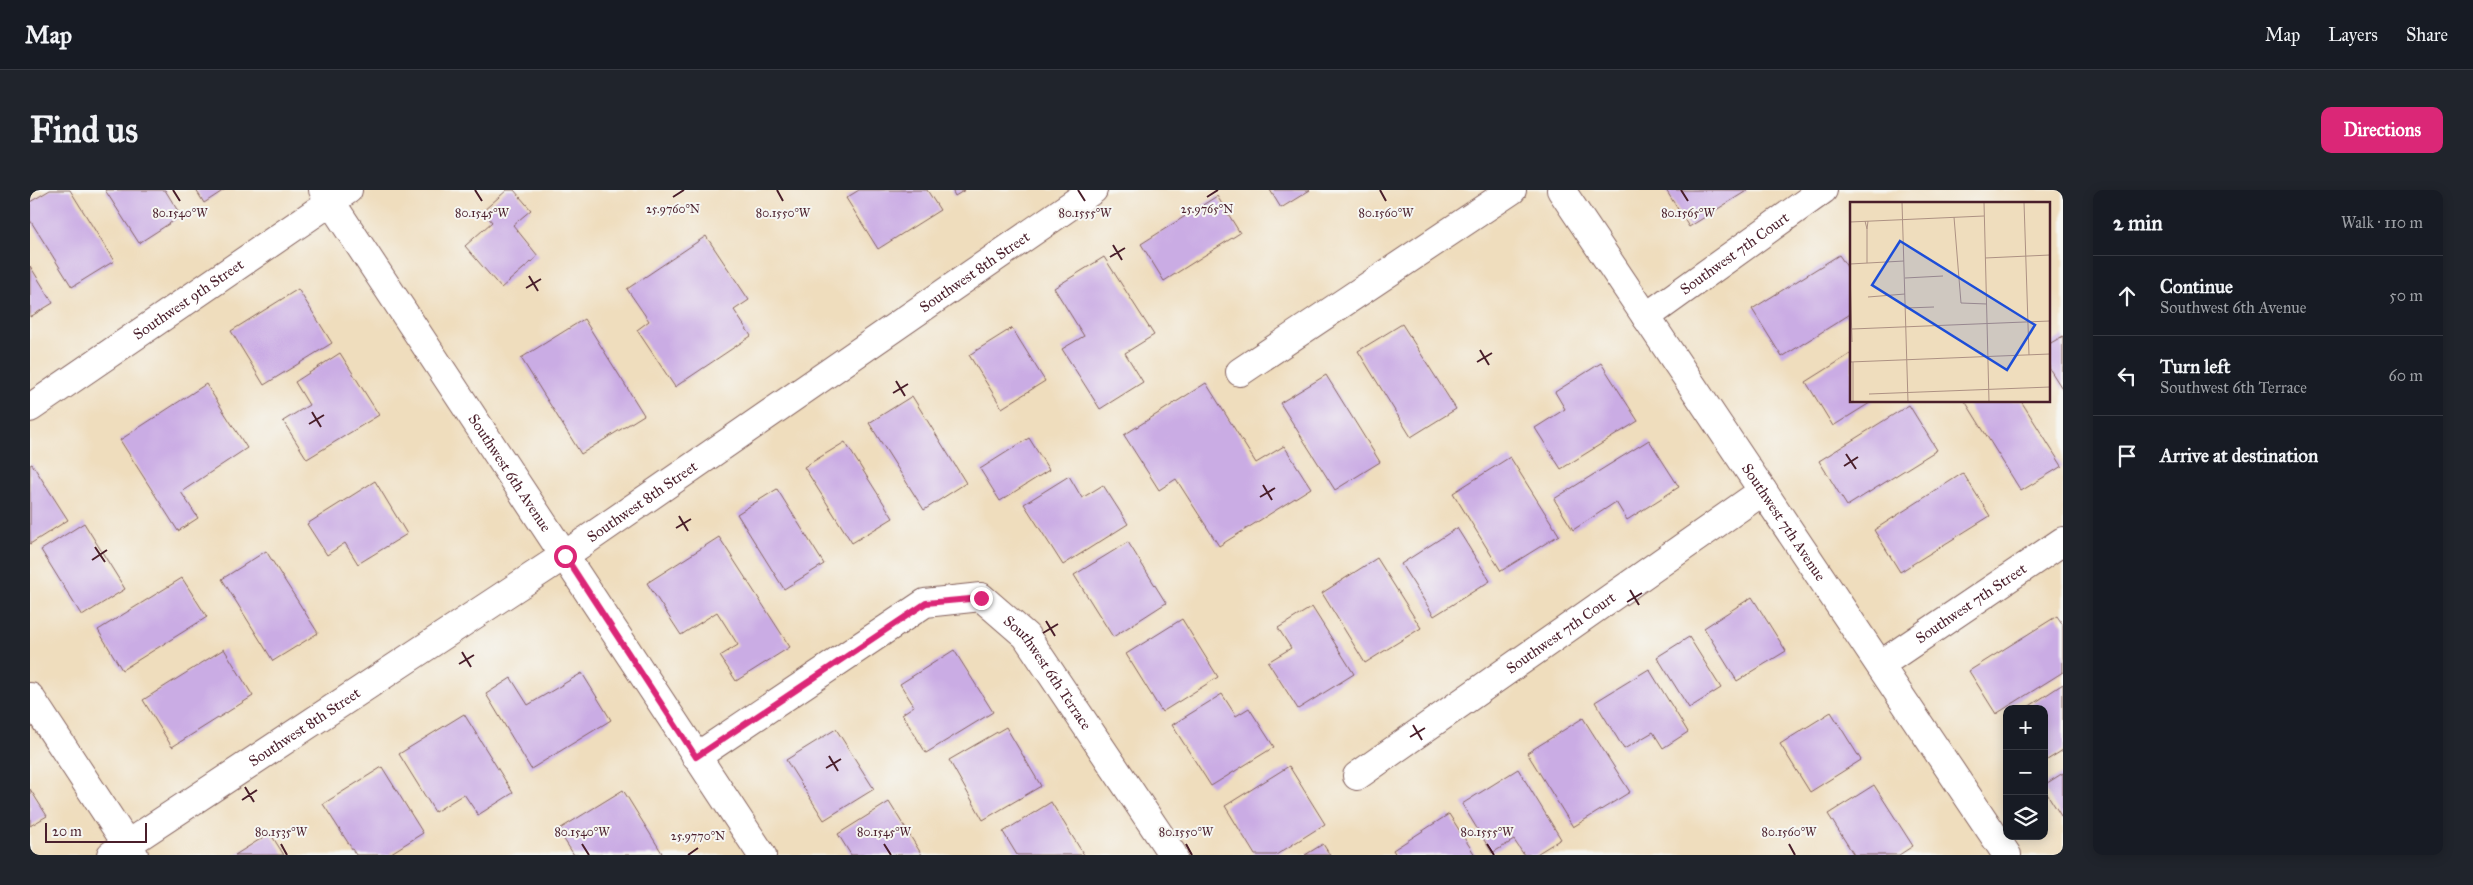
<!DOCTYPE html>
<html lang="en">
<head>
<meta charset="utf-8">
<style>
  :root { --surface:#171b24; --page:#20242c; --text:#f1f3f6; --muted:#9ea1a6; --line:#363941; --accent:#db2777 }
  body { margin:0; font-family:"IM FELL Great Primer",serif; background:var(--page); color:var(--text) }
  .controls { position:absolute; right:15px; bottom:15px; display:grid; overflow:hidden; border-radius:10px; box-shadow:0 2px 12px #0003 }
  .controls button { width:45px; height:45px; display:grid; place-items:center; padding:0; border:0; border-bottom:1px solid var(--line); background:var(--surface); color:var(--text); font:25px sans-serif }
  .scale { position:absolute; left:15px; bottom:12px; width:102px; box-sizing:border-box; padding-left:5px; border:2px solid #4a1f2b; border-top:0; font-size:14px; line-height:18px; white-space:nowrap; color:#4a1f2b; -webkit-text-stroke:4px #f6f6f2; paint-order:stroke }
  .stop { position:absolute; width:15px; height:15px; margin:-11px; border:4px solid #db2777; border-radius:50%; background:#fff }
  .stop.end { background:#db2777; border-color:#fff; box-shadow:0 1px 5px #0008 }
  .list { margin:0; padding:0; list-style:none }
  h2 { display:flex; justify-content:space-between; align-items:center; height:65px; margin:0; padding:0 20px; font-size:21px }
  h2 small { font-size:16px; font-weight:400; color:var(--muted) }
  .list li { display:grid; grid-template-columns:32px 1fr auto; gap:15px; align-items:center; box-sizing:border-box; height:80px; padding:0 20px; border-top:1px solid var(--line) }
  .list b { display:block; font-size:19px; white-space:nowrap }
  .list p { margin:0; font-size:16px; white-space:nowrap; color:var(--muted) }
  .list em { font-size:16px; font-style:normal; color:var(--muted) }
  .icon { flex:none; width:28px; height:28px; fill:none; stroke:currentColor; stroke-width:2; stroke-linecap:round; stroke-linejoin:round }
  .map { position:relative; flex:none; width:2033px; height:665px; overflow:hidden; border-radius:10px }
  header { display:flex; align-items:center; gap:30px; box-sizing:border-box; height:70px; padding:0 25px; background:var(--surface); border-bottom:1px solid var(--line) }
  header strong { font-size:24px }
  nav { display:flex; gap:28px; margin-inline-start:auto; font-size:18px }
  .intro { display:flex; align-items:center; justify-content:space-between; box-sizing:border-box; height:120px; padding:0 30px }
  h1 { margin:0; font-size:35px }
  .button { padding:12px 22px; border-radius:10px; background:var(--accent); color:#fff; font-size:18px; font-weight:700 }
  main { display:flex; gap:30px; padding:0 30px }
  aside { flex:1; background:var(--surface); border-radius:10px; box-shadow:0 2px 12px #0003 }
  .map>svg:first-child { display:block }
  .building { fill:#caace4 }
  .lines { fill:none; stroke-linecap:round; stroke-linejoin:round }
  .minor-casing { stroke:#84625e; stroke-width:30 }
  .minor { stroke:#fff; stroke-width:28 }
  .route { stroke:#db2777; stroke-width:6 }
  .ticks { fill:none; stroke:#4a1f2b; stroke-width:2 }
  .labels { text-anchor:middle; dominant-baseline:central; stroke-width:4; stroke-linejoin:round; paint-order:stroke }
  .street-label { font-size:15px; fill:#4a1f2b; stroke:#f6f6f2 }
  .inset-road { fill:none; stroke:#ad9183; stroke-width:1 }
  .view { fill:#1d4ed8; fill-opacity:0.15; stroke:#1d4ed8; stroke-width:2.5 }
  .inset-edge { fill:none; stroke:#4a1f2b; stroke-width:2.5 }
  .ticks-label { font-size:12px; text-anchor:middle; fill:#4a1f2b; stroke:#f6f6f2; stroke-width:4; stroke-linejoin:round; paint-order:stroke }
</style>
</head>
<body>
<header>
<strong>Map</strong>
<nav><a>Map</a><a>Layers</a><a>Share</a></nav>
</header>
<div class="intro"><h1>Find us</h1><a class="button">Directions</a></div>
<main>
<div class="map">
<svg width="2033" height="665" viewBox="0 0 2033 665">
  <rect width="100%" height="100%" fill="#f6f6f2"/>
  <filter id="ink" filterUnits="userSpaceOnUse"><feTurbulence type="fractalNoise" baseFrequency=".02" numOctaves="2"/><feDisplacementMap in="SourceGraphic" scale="10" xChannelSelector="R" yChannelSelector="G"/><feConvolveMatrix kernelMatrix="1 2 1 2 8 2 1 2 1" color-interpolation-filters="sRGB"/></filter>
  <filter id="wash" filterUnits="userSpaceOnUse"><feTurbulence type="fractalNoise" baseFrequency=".0096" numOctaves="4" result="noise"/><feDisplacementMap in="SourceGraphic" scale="20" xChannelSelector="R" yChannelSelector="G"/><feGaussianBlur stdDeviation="1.12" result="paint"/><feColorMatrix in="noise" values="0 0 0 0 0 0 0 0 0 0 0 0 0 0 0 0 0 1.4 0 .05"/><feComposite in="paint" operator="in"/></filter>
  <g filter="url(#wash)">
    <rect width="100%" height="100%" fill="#efddbd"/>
    <g id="blocks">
      <!-- building -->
      <g class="building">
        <path d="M20 0H40L84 71 42 97 0 30V12Z"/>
        <path d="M75 0H135L151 26 109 53Z"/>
        <path d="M166 0H194L174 13Z"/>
        <path d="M477 0H484L501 20 483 35 508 66 471 98 435 56 462 32 453 21Z"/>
        <path d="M829 0H897L910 20 848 59 816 8Z"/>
        <path d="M922 0H935L925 6Z"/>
        <path d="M1240 0H1280L1251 18Z"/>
        <path d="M1636 0H1718L1659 37Z"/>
        <path d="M1187 6 1210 43 1134 91 1111 54Z"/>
        <path d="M676 46 719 110 704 120 721 146 645 197 607 140 619 131 597 99Z"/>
        <path d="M1809 65 1822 84V123L1752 167 1722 119Z"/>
        <path d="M1074 67 1124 145 1095 163 1113 192 1070 219 1032 159 1054 146 1024 98Z"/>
        <path d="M0 76 23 113 0 127Z"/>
        <path d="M268 99 302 153 234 195 201 141Z"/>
        <path d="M554 129 614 225 551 264 491 168Z"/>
        <path d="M1372 134 1426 219 1381 247 1328 161Z"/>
        <path d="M982 138 1015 191 972 218 939 165Z"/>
        <path d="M2033 146V200L2019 178V154Z"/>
        <path d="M310 163 349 225 277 269 253 231 279 215 265 192Z"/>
        <path d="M1822 163V211H1843L1803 236 1776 192Z"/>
        <path d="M1571 173 1608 231 1531 279 1505 238 1535 219 1525 202Z"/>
        <path d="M1296 185 1350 272 1305 300 1250 213Z"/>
        <path d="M1176 193 1226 273 1254 256 1281 298 1189 356 1146 289 1129 300 1094 245Z"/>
        <path d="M176 194 217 258 151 302 168 328 148 341 90 250Z"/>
        <path d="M882 206 936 293 894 320 839 233Z"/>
        <path d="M1935 211H1991L2032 276 1991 301Z"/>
        <path d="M1879 215 1907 260 1817 316 1789 271Z"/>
        <path d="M999 248 1019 280 970 311 950 279Z"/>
        <path d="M1619 250 1649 297 1597 330 1586 312 1543 340 1524 309Z"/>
        <path d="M815 252 863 328 822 353 774 277Z"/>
        <path d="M1480 267 1529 345 1471 381 1423 303Z"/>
        <path d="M2 274 38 330 0 354V275Z"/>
        <path d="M1933 283 1960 326 1870 382 1844 340Z"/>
        <path d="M1039 286 1052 308 1073 295 1098 334 1033 375 994 314Z"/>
        <path d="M345 291 377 344 328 374 315 353 297 365 277 334Z"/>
        <path d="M747 299 794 374 754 399 707 324Z"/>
        <path d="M54 333 95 399 52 426 11 360Z"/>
        <path d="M1427 338 1460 391 1404 426 1371 374Z"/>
        <path d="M689 347 760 457 706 491 690 466 708 455 687 422 651 445 617 393Z"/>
        <path d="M1098 352 1136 413 1083 447 1044 385Z"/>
        <path d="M236 361 288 443 243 471 192 389Z"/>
        <path d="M1347 368 1391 438 1335 473 1292 403Z"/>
        <path d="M152 388 177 427 92 480 68 440Z"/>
        <path d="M1722 407 1756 461 1707 491 1674 438Z"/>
        <path d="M1282 417 1324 484 1268 519 1238 472 1261 458 1248 438Z"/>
        <path d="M2027 426 2033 435V482L1966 524 1939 481Z"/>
        <path d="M1152 429 1188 487 1132 522 1096 464Z"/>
        <path d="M1659 447 1691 498 1659 518 1627 467Z"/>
        <path d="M194 459 223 506 142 557 113 510Z"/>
        <path d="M924 460 963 522 896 563 872 524 884 516 870 494Z"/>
        <path d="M1619 479 1658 542 1633 558 1623 542 1594 559 1565 512Z"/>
        <path d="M552 483 581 530 501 579 456 504 481 488 498 515Z"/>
        <path d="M2033 494V560L2014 572V519H1995Z"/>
        <path d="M1192 504 1206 526 1219 518 1244 557 1181 596 1142 535Z"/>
        <path d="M1801 522 1831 570 1780 602 1750 554Z"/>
        <path d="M434 524 483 603 448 625 434 604 405 622 369 564Z"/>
        <path d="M1553 528 1600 602 1543 637 1497 563Z"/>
        <path d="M976 537 1011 596 953 630 919 570Z"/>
        <path d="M806 539 844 599 794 630 756 570Z"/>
        <path d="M1259 576 1295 634 1246 665H1225L1195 616Z"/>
        <path d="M352 577 393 643 358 665H326L293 614Z"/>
        <path d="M1488 579 1531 649 1505 665H1494L1484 650 1462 663 1432 614Z"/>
        <path d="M2033 583V629L2014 599V595Z"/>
        <path d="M1844 595 1883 656 1869 665H1824L1798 624Z"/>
        <path d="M0 599 17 626 0 636Z"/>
        <path d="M593 600 632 663 628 665H544L528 640Z"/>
        <path d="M859 612 892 665H821L808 644Z"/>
        <path d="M1021 612 1054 665H987L973 642Z"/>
        <path d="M1419 624 1445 665H1366L1363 660Z"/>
        <path d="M240 643 254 665H205Z"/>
        <path d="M1293 654 1300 665H1275Z"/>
      </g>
    </g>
  </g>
  <g filter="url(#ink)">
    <use href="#blocks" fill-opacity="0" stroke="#84625e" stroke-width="1"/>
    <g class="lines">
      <!-- minor casing -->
      <g class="minor-casing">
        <g id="minor">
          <path id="s1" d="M293 0 732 665"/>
          <path id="s2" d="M1531 0 1977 665"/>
          <path id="s3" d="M1616 127 1793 0"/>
          <path d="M1210 182 1482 0"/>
          <path id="s4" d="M0 218 318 0"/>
          <path id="s5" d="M1850 475 2033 351"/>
          <path d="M0 507 104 665"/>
          <path id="s6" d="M666 567 895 413 951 407 996 446 1143 665"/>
          <path id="s7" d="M1327 586 1733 301"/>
          <path id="s8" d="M81 665 535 365 1063 0"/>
        </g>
      </g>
      <!-- minor -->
      <use href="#minor" class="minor"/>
    </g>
  </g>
  <g class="lines" filter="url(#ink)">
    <!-- route -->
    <path class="route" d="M535 366 666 567 896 413 951 408"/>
  </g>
  <!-- ticks -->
  <path class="ticks" d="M143 0 150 11M445 0 452 11M747 0 753 11M1048 0 1055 11M1350 0 1356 11M1651 0 1658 11M643 7 654 0M1177 7 1188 0M1083 55 1092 70M1080 67 1095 58M499 86 508 101M496 98 511 89M1450 160 1459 175M1447 172 1462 163M866 191 875 206M863 203 878 194M282 222 291 237M279 234 294 225M1816 264 1826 279M1814 276 1828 267M1233 295 1242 310M1230 307 1245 298M649 326 658 341M646 338 661 329M65 357 75 372M62 370 77 360M1600 400 1609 415M1597 412 1612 403M1016 431 1025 446M1013 443 1028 434M432 462 441 477M429 474 444 465M1383 535 1392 550M1380 547 1395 538M799 566 808 581M796 578 811 569M215 597 224 612M212 610 227 600M251 654 257 665M552 654 559 665M854 654 861 665M1156 654 1162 665M1457 654 1464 665M1759 654 1765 665M658 665 668 658"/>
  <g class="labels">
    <!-- street labels -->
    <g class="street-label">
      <text stroke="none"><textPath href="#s3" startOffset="109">Southwest 7th Court</textPath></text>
      <text stroke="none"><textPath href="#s8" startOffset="1042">Southwest 8th Street</textPath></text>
      <text stroke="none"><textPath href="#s4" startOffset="192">Southwest 9th Street</textPath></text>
      <text stroke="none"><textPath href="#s1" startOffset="339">Southwest 6th Avenue</textPath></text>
      <text stroke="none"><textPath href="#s8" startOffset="638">Southwest 8th Street</textPath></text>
      <text stroke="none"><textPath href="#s2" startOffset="400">Southwest 7th Avenue</textPath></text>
      <text stroke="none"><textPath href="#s5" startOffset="110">Southwest 7th Street</textPath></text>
      <text stroke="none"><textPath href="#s7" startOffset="249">Southwest 7th Court</textPath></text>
      <text stroke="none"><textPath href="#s6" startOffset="434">Southwest 6th Terrace</textPath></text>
      <text stroke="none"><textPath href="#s8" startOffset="232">Southwest 8th Street</textPath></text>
    </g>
  </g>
  <!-- overview -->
  <g transform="translate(1820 12)">
    <rect width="200" height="200" fill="#efddbd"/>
    <path class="inset-road" d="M52 0 58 200M134 0 139 200M174 0 179 153M104 15 111 101 137 102M15 19 17 27 18 19M0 20 134 14M135 56 200 53M17 61V27M0 62 54 59M0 67 2 140M55 76 93 74M18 95 55 92M56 106 84 105M2 127 200 119M200 152V189M0 160 200 152M3 160V200M19 192 200 185"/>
    <path class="view" d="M50 39 185 123 157 168 22 83Z"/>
    <rect width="200" height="200" class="inset-edge"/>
  </g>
  <g class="ticks-label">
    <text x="643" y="23">25.9760°N</text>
    <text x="1177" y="23">25.9765°N</text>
    <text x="753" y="27">80.1550°W</text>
    <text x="150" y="27">80.1540°W</text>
    <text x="452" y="27">80.1545°W</text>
    <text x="1055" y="27">80.1555°W</text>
    <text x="1356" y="27">80.1560°W</text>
    <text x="1658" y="27">80.1565°W</text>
    <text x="251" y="646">80.1535°W</text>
    <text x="552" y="646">80.1540°W</text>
    <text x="854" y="646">80.1545°W</text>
    <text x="1156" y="646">80.1550°W</text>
    <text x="1457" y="646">80.1555°W</text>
    <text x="1759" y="646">80.1560°W</text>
    <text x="668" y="650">25.9770°N</text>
  </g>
</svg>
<div class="controls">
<button>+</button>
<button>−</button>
<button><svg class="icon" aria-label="layers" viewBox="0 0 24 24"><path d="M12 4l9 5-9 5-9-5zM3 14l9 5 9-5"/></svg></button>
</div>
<div class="scale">20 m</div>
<div class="stop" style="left:535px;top:366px"></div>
<div class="stop end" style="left:951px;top:408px"></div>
</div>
<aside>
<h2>2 min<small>Walk · 110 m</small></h2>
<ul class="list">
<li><svg class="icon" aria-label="ahead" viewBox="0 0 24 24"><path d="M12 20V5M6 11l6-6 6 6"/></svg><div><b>Continue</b><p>Southwest 6th Avenue</p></div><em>50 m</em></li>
<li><svg class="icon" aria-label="left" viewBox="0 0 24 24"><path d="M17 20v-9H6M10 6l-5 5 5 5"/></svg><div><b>Turn left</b><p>Southwest 6th Terrace</p></div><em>60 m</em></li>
<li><svg class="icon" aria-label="arrive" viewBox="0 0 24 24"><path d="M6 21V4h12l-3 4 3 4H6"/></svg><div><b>Arrive at destination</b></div></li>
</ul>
</aside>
</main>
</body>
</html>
